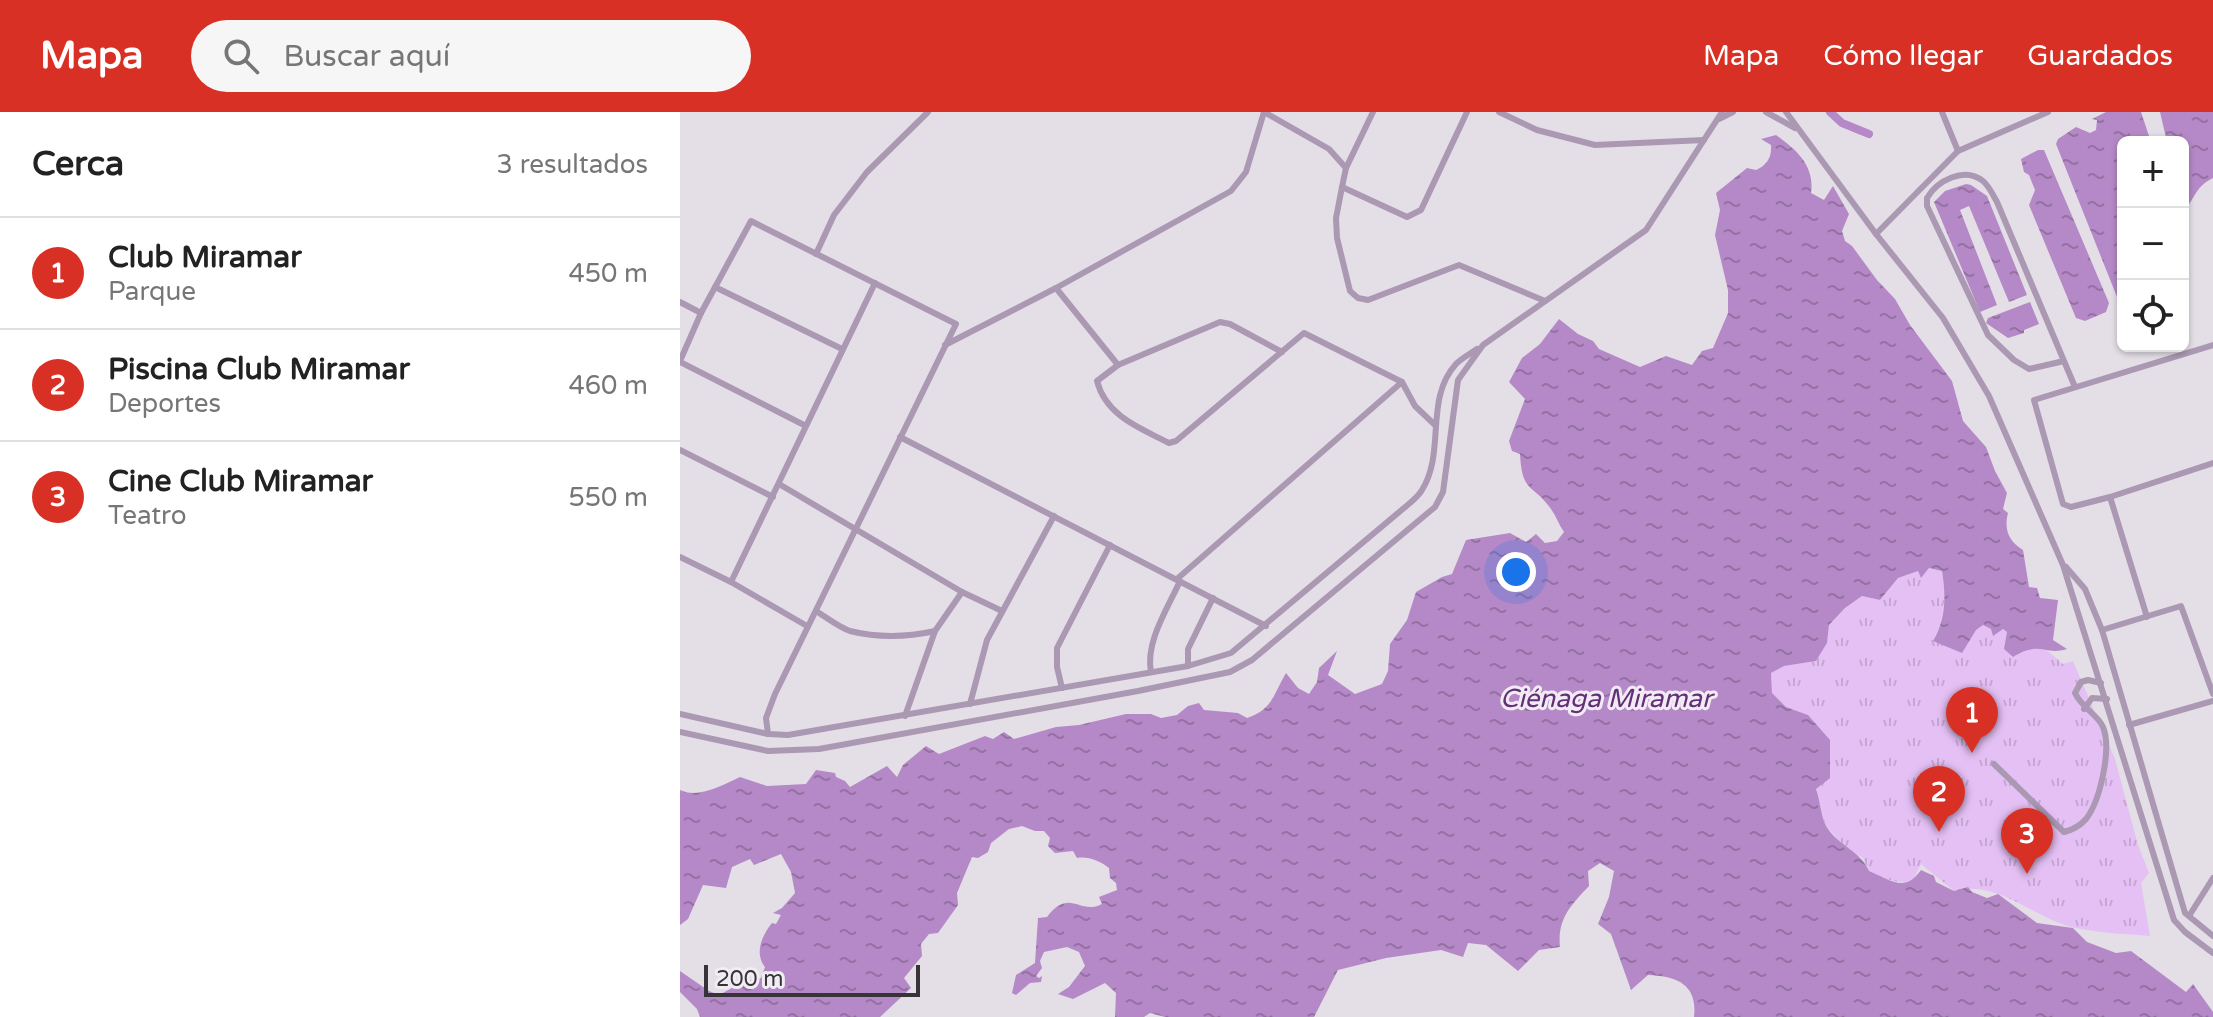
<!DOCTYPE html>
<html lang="es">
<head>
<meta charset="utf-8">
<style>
  :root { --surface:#fff; --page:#f6f6f6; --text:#222; --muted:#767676; --line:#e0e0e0; --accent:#d93025 }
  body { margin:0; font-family:"Varela Round",sans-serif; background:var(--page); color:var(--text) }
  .controls { position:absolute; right:24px; top:24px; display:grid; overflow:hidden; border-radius:12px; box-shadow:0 2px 6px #0004 }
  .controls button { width:72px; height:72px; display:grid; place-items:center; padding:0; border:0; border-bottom:2px solid var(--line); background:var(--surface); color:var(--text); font:40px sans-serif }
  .scale { position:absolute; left:24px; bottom:20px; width:216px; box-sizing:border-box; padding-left:8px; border:4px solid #363437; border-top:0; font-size:22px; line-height:28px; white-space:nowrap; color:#363437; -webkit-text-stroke:6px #f1ecf3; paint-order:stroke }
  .you { position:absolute; left:836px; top:460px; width:28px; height:28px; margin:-20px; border:6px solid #fff; border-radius:50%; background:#1a73e8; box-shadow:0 0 0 12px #1a73e833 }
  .badge { display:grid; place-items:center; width:52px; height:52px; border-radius:50%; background:var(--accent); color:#fff; font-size:26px; font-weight:700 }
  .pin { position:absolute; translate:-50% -66px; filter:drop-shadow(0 2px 4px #0008) }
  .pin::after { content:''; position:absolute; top:42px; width:28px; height:24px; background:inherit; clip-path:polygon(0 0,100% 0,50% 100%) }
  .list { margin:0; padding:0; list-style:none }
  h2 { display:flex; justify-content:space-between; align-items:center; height:104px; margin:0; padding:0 32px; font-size:34px }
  h2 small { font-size:26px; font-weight:400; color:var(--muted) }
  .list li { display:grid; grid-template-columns:52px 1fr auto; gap:24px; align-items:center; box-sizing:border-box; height:112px; padding:0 32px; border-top:2px solid var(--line) }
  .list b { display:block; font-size:30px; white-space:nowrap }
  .list p { margin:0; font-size:26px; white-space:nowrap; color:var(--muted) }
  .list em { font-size:26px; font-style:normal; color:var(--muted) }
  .icon { flex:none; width:44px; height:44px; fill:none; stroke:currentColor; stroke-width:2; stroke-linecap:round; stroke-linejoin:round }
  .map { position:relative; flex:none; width:1533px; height:905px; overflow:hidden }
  header { display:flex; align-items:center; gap:48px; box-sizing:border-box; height:112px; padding:0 40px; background:var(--accent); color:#fff }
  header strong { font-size:38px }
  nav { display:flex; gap:44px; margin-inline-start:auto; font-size:28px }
  .search { width:560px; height:72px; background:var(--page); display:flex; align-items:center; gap:20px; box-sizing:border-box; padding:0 28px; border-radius:44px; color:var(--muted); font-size:30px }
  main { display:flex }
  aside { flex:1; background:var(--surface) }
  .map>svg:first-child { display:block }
  .grass { fill:url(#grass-tufts) }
  .water { fill:url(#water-ripples) }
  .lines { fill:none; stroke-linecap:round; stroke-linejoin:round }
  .canal { stroke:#b589c7; stroke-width:8 }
  .minor { stroke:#ab98b3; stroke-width:6 }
  .labels { text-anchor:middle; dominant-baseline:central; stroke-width:6; stroke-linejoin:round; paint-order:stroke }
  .water-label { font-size:26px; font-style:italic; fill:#642e79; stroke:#f1ecf3 }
</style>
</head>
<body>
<header>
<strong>Mapa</strong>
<div class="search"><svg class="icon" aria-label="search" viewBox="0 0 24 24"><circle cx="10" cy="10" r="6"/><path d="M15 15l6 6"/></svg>Buscar aquí</div>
<nav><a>Mapa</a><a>Cómo llegar</a><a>Guardados</a></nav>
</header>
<main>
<aside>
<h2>Cerca<small>3 resultados</small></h2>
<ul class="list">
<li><span class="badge">1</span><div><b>Club Miramar</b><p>Parque</p></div><em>450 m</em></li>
<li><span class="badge">2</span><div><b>Piscina Club Miramar</b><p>Deportes</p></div><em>460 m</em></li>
<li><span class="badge">3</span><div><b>Cine Club Miramar</b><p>Teatro</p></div><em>550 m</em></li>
</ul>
</aside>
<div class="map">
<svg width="1533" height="905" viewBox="0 0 1533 905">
  <defs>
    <pattern id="grass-tufts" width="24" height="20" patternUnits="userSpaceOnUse" patternTransform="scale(2)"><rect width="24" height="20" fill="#e5c0f5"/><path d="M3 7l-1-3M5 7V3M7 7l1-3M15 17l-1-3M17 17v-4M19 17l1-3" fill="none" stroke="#c5a6d3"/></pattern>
    <pattern id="water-ripples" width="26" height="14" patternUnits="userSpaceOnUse" patternTransform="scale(2)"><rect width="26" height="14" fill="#b589c7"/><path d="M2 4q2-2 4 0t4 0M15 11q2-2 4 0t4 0" fill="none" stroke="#9471a2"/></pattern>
  </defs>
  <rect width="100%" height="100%" fill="#e4dee6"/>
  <!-- grass -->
  <path class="grass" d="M1249 456 1262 459C1266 485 1265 506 1253 529L1296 518 1303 513 1311 517H1323L1348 535H1363L1383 552 1393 549 1435 647 1458 733 1469 761 1461 771 1470 824C1446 822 1420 821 1396 816 1355 808 1319 767 1274 779L1241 752 1233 768C1216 774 1206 766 1189 759L1183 746 1164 734 1145 713 1136 677 1128 603 1106 595 1092 581 1091 561 1104 554 1136 549 1147 531 1149 513 1165 496 1182 484 1200 488 1218 466 1238 459 1241 465Z"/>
  <!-- water -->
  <g class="water">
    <path d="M1461 0 1471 30H1443V200L1376 32 1378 27 1396 15 1410 21 1416 18 1417 8 1412 7 1426 0Z"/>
    <path d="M1480 0H1533V66C1513 76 1516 88 1503 98V30H1487Z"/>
    <path d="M1096 23C1117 38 1135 54 1131 81L1144 88 1153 74 1169 102 1162 119 1165 129 1172 134 1197 168 1215 187 1230 213 1272 269 1283 309 1306 335 1315 359 1327 381 1323 397 1328 401C1324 417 1328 429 1343 438L1349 475 1357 476 1360 486 1378 488 1373 528 1387 537C1364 544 1360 528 1333 545L1324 537 1327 520 1323 517 1313 524 1311 517 1303 513 1296 518 1282 541 1253 529C1266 507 1266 484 1262 459L1249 456 1241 466 1238 459 1218 466 1200 488 1182 484 1165 496 1149 513 1147 531 1136 549 1104 554 1091 561 1092 581 1106 595 1128 603 1150 628V666L1136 677C1140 688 1141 704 1146 714 1158 734 1180 738 1189 759 1210 767 1224 782 1241 758L1254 764 1256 770 1274 779 1288 775 1292 780 1307 786 1318 782 1357 811 1393 816 1407 830 1436 841 1451 839 1506 880 1513 872 1533 900V905H1014C1018 872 996 864 968 863L951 878 931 822 918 812 929 785 934 759 920 751 908 759 909 774C891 793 877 807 880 835L859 838 838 859 806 833 788 831 783 845 761 838 706 846 658 858 634 905H485L470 901 464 905H435L436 881 425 871 393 887 378 882 389 875 405 854 399 840 387 835 364 840 360 849 362 856 356 864 359 866 362 864 361 870 350 871 336 883 332 881 336 863 355 851 358 806 367 805C390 775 399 804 422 792L419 785 437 778 436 771 430 766 429 756C420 749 408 744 397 746L393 739 375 741 368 734 370 726 364 719H355L342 714 329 717 311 731 308 740 298 746 292 745 277 781 278 793 258 821 249 822 241 832 242 844 224 866 231 876 200 905H20L17 897 0 880V859L29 879 39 883 63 870 81 866 85 855C74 842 82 823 92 811L96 812 101 803 93 801 102 796 115 781 111 760 101 742 74 753 70 747 52 755 46 776 23 773 8 807 0 813V678C18 687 43 673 60 665L87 674 126 672 136 658 155 661 156 665 165 669 170 675 207 654 217 665 223 653 246 634 259 642 305 624 313 627 324 620 334 627 376 615 399 613 446 602H471L481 606 497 603 508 594 519 591 524 598 558 601 567 606C593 597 593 583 606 561L618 576 629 582 637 570 639 556 657 539 648 563 675 582 702 572 708 559 710 532 727 508 736 480 762 465 772 462 786 428 830 421 846 430 856 422 865 431 877 429 884 420C879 413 876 404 871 397 853 371 842 382 840 342L832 339 829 329 845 287 829 270 842 246 860 232 879 207 898 222 913 229 919 237 960 255 986 244 1012 253 1022 239 1033 236 1048 201V178L1035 123 1040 98 1036 81 1067 56 1076 58C1087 53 1092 45 1091 33L1081 27Z"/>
    <path d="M1358 38H1364L1429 191 1426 200 1405 209 1396 206 1349 93 1355 78 1349 63 1344 60 1341 47Z"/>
    <path d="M1286 72 1291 73 1307 84 1347 183 1329 190 1289 94 1280 98 1317 193 1300 200 1254 90 1265 79Z"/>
    <path d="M1350 190 1359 212 1344 218V221L1328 226 1306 211 1308 206Z"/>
  </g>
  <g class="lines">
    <!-- canal -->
    <path class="canal" d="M1150 0 1162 11 1189 22"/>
    <!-- minor -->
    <g class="minor">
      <path d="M693 0 666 56 662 75 727 105 741 98 787 0"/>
      <path d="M819 0 857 18 915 33 1024 28"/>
      <path d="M1086 0 1115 16"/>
      <path d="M1106 0 1196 122 1263 206 1309 284 1383 453 1494 808 1505 820 1533 841"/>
      <path d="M1039 7 1053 0"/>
      <path d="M1278 39 1368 0"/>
      <path d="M662 75 656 106 657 126 670 179 678 186 688 188 779 153 865 189"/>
      <path d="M1196 122 1278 39 1262 0"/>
      <path d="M136 142 154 103 187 60 248 0"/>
      <path d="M35 175 162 237"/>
      <path d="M376 176 551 79 566 60 584 0 649 37 666 56"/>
      <path d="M0 190 21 201"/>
      <path d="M265 233 376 176 438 253 417 269C426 304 460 316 489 331L496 329 624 221 722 270 735 294 755 313"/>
      <path d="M0 249 21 201 71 109 276 212 95 582 86 606 88 622"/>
      <path d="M1384 249 1349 257 1334 248 1308 223 1247 94V86C1257 69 1284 54 1303 69 1309 74 1313 83 1317 90L1384 249 1395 275"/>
      <path d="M0 250 124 313"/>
      <path d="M438 253 540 210 550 212 602 240"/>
      <path d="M220 325 586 514"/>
      <path d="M0 338 93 385"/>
      <path d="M99 372 282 480 322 499"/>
      <path d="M1430 385 1533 351"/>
      <path d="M0 445 51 470 127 514"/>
      <path d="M1386 455 1405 477 1422 518 1505 801 1533 824"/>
      <path d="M497 467 722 270"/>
      <path d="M51 470 195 171"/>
      <path d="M136 499C146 505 158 515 170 519 198 526 228 525 255 519L282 480"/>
      <path d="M1467 505 1430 385 1391 395 1383 392 1354 288 1533 233"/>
      <path d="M1422 518 1501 494 1533 582"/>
      <path d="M508 554V537L533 486"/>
      <path d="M471 560C465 530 488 496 500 469"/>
      <path d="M382 576 377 555V536L430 433"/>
      <path d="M290 592 307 528 374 404"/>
      <path d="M1404 597 1412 586 1427 587"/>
      <path d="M0 602 88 622 108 623 508 554 551 541 724 396C730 391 738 385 742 378 766 340 744 287 776 252 782 246 790 242 797 237"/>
      <path d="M225 604 255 519"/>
      <path d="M1449 613 1533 589"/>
      <path d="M0 620 88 639 139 637 458 579 550 560 572 548 755 395 763 380 778 268 803 233 966 118 1042 0"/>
      <path d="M1314 652 1384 720C1392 718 1400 714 1406 707 1420 689 1432 637 1423 615 1418 603 1402 596 1395 581L1401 570 1408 568 1421 571"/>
      <path d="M1509 804 1533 766"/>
    </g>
  </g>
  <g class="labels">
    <!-- water labels -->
    <g class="water-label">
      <text x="926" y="586">Ciénaga Miramar</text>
    </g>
  </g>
</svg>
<div class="controls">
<button>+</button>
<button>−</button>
<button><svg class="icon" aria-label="locate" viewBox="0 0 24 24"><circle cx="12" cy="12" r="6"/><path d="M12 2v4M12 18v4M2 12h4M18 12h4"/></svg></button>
</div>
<div class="scale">200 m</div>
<div class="you"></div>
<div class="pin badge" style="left:1292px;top:641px">1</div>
<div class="pin badge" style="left:1259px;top:720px">2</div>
<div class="pin badge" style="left:1347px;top:762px">3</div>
</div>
</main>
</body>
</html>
